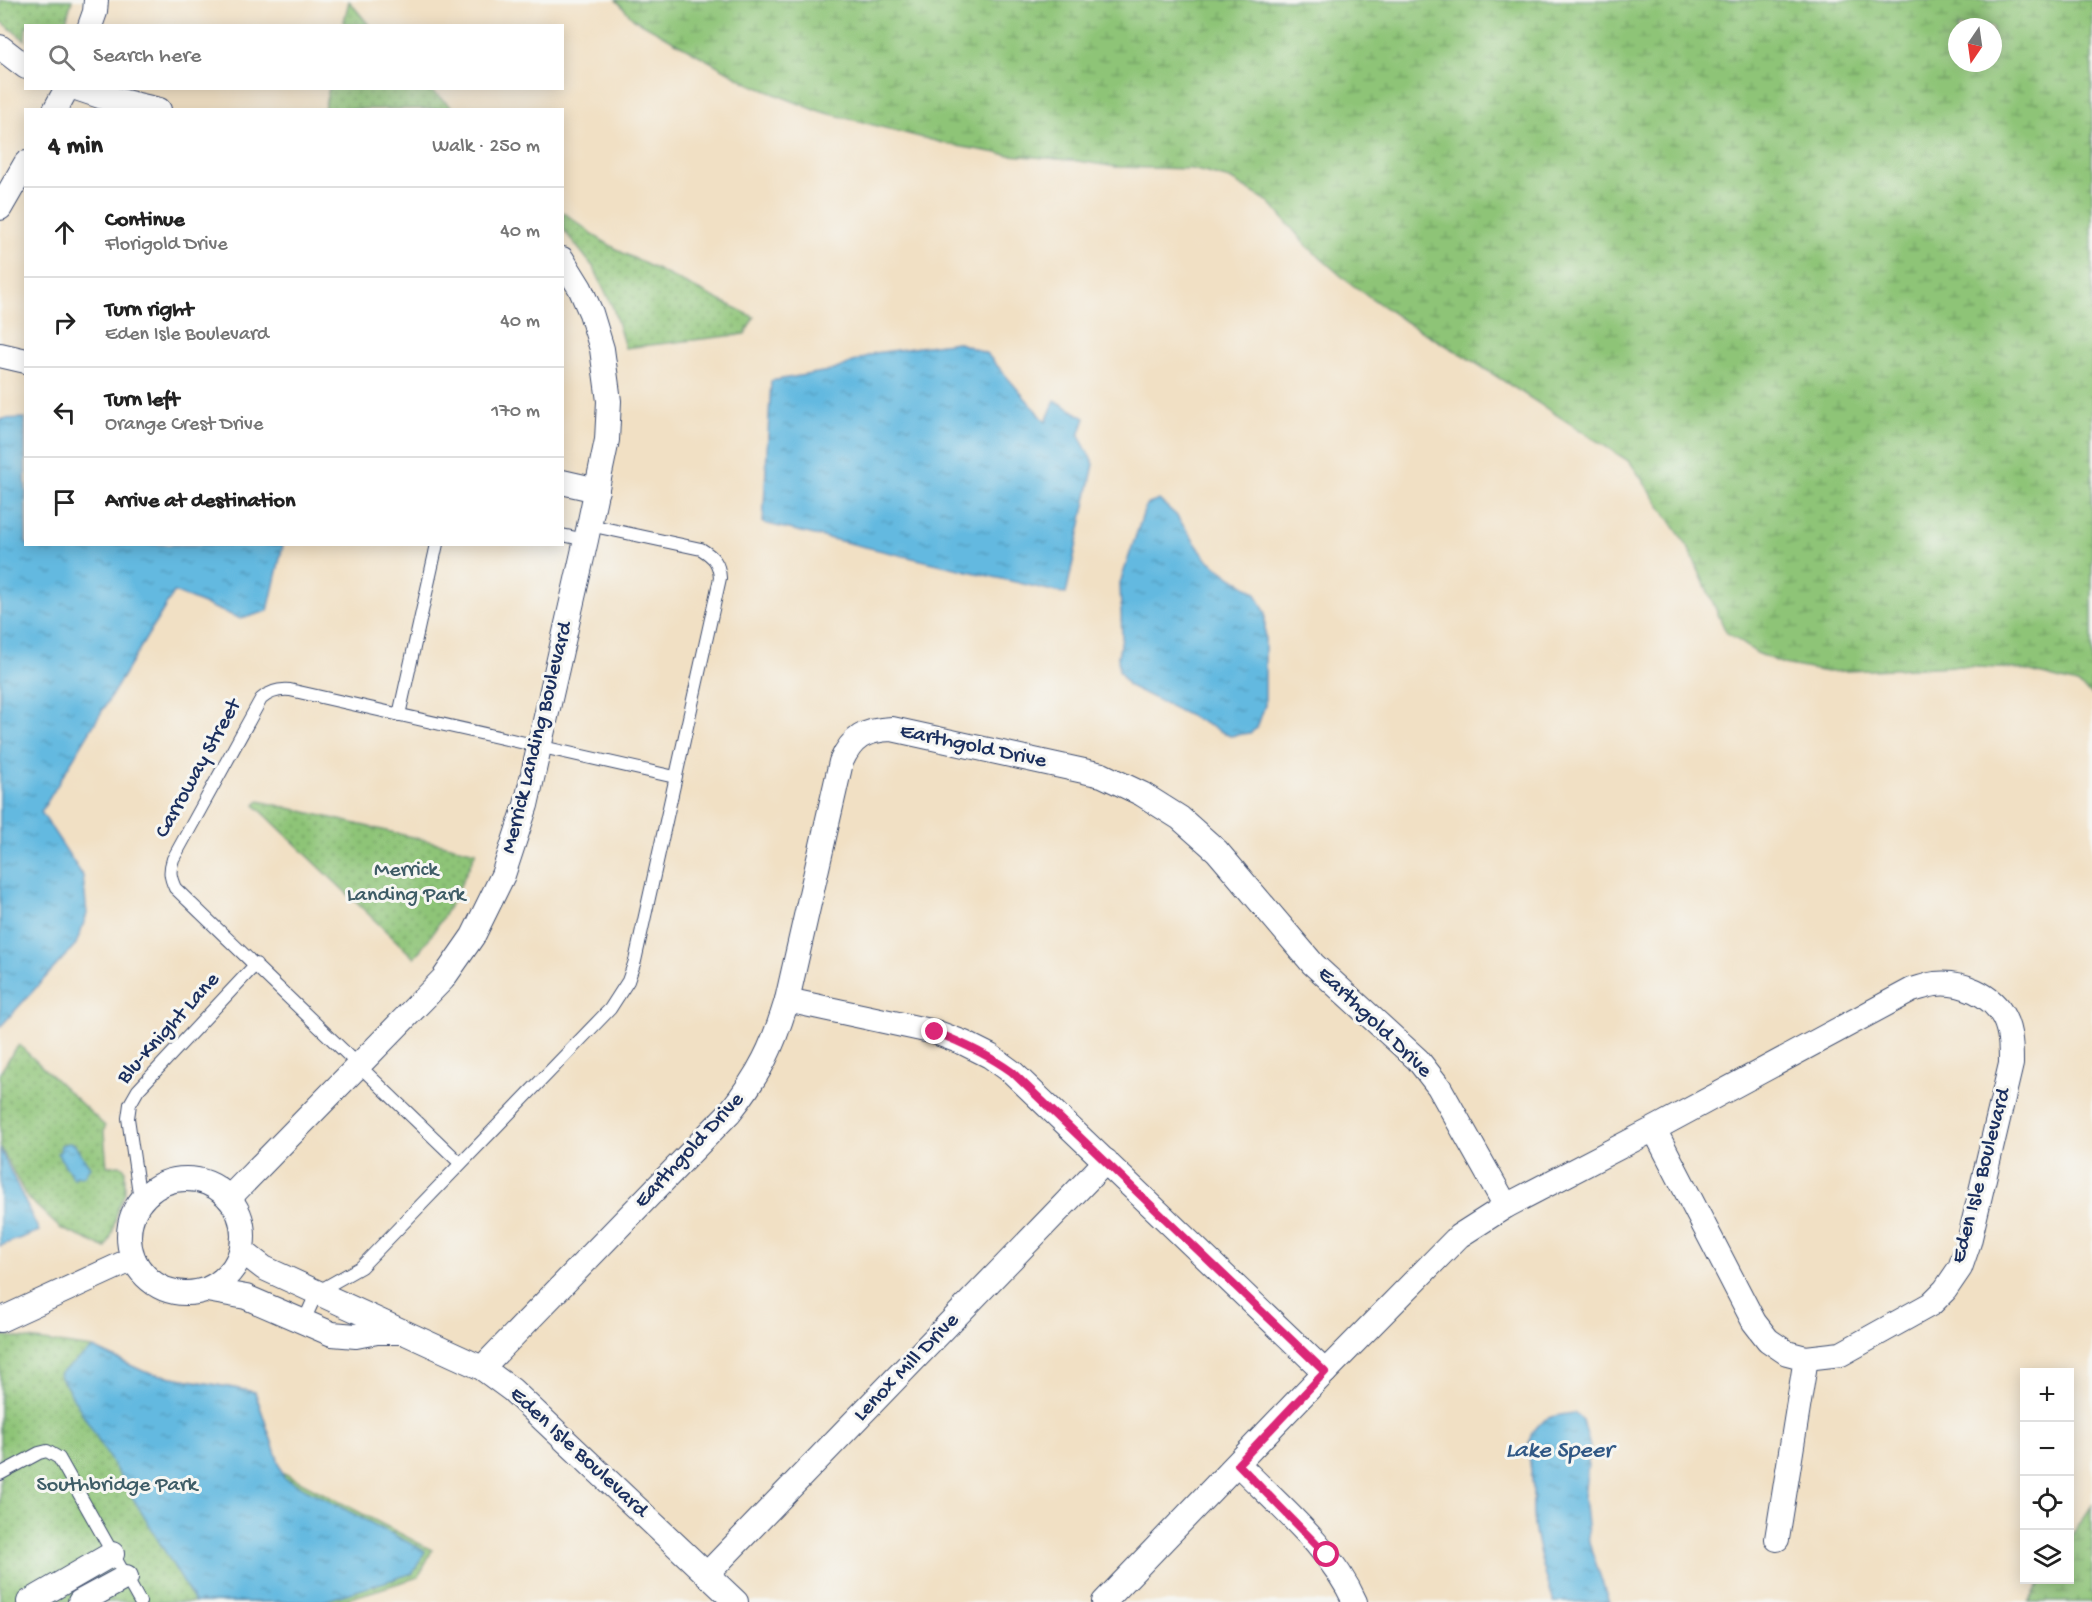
<!DOCTYPE html>
<html lang="en">
<head>
<meta charset="utf-8">
<style>
  :root { --surface:#fff; --page:#f2f2f2; --text:#222; --muted:#767676; --line:#e0e0e0 }
  body { margin:0; font-family:"Gochi Hand",sans-serif; background:var(--page); color:var(--text) }
  .controls { position:absolute; right:18px; bottom:18px; display:grid; overflow:hidden; border-radius:0px; box-shadow:0 3px 15px #0003 }
  .controls button { width:54px; height:54px; display:grid; place-items:center; padding:0; border:0; border-bottom:2px solid var(--line); background:var(--surface); color:var(--text); font:30px sans-serif }
  .compass { position:absolute; left:1948px; top:18px; width:54px; height:54px; border-radius:50%; background:var(--surface); box-shadow:0 3px 15px #0003; rotate:193deg }
  .stop { position:absolute; width:18px; height:18px; margin:-14px; border:4px solid #db2777; border-radius:50%; background:#fff }
  .stop.end { background:#db2777; border-color:#fff; box-shadow:0 2px 6px #0008 }
  .list { margin:0; padding:0; list-style:none }
  h2 { display:flex; justify-content:space-between; align-items:center; height:78px; margin:0; padding:0 24px; font-size:26px }
  h2 small { font-size:20px; font-weight:400; color:var(--muted) }
  .list li { display:grid; grid-template-columns:39px 1fr auto; gap:18px; align-items:center; box-sizing:border-box; height:90px; padding:0 24px; border-top:2px solid var(--line) }
  .list b { display:block; font-size:22px; white-space:nowrap }
  .list p { margin:0; font-size:20px; white-space:nowrap; color:var(--muted) }
  .list em { font-size:20px; font-style:normal; color:var(--muted) }
  .icon { flex:none; width:33px; height:33px; fill:none; stroke:currentColor; stroke-width:2; stroke-linecap:round; stroke-linejoin:round }
  .map { position:relative; flex:none; width:2092px; height:1602px; overflow:hidden }
  .search { position:absolute; background:var(--surface); box-shadow:0 3px 15px #0003; left:24px; top:24px; width:540px; height:66px; display:flex; align-items:center; gap:15px; box-sizing:border-box; padding:0 21px; border-radius:0px; color:var(--muted); font-size:22px }
  .panel { position:absolute; background:var(--surface); box-shadow:0 3px 15px #0003; left:24px; top:108px; width:540px; height:438px; border-radius:0px }
  .map>svg:first-child { display:block }
  .wetland { fill:url(#wetland-marsh); stroke:#547a6a; stroke-width:1.5; fill-rule:evenodd }
  .park { fill:url(#park-dots); stroke:#547a6a; stroke-width:1.5 }
  .water { fill:url(#water-ripples); stroke:#3f749f; stroke-width:1.5 }
  .lines { fill:none; stroke-linecap:round; stroke-linejoin:round }
  .service-casing { stroke:#3b4a6d; stroke-width:14 }
  .minor-casing { stroke:#3b4a6d; stroke-width:26 }
  .service { stroke:#fff; stroke-width:12 }
  .minor { stroke:#fff; stroke-width:24 }
  .route { stroke:#db2777; stroke-width:8 }
  .labels { text-anchor:middle; dominant-baseline:central; stroke-width:6; stroke-linejoin:round; paint-order:stroke }
  .street-label { font-size:22px; fill:#1b2f5e; stroke:#f6f6f2 }
  .park-label { font-size:22px; fill:#3e5c66; stroke:#f6f6f2 }
  .water-label { font-size:24px; font-style:italic; fill:#315885; stroke:#f6f6f2 }
</style>
</head>
<body>
<div class="map">
<svg width="2092" height="1602" viewBox="0 0 2092 1602">
  <defs>
    <pattern id="wetland-marsh" width="20" height="14" patternUnits="userSpaceOnUse" patternTransform="scale(1.5)"><rect width="20" height="14" fill="#8ec477"/><path d="M1 5h8M5 5V1M11 12h8M15 12V8" fill="none" stroke="#73a065"/></pattern>
    <pattern id="park-dots" width="8" height="8" patternUnits="userSpaceOnUse" patternTransform="scale(1.5)"><rect width="8" height="8" fill="#8ec477"/><path d="M2 2h.1M6 6h.1" fill="none" stroke="#73a065" stroke-width="1.8" stroke-linecap="round"/></pattern>
    <pattern id="water-ripples" width="26" height="14" patternUnits="userSpaceOnUse" patternTransform="scale(1.5)"><rect width="26" height="14" fill="#63b9e0"/><path d="M2 4q2-2 4 0t4 0M15 11q2-2 4 0t4 0" fill="none" stroke="#5197b9"/></pattern>
  </defs>
  <rect width="100%" height="100%" fill="#f6f6f2"/>
  <filter id="ink" filterUnits="userSpaceOnUse"><feTurbulence type="fractalNoise" baseFrequency=".0167" numOctaves="2"/><feDisplacementMap in="SourceGraphic" scale="12" xChannelSelector="R" yChannelSelector="G"/><feConvolveMatrix kernelMatrix="1 2 1 2 8 2 1 2 1" color-interpolation-filters="sRGB"/></filter>
  <filter id="wash" filterUnits="userSpaceOnUse"><feTurbulence type="fractalNoise" baseFrequency=".008" numOctaves="4" result="noise"/><feDisplacementMap in="SourceGraphic" scale="24" xChannelSelector="R" yChannelSelector="G"/><feGaussianBlur stdDeviation="1.35" result="paint"/><feColorMatrix in="noise" values="0 0 0 0 0 0 0 0 0 0 0 0 0 0 0 0 0 1.4 0 .05"/><feComposite in="paint" operator="in"/></filter>
  <g filter="url(#wash)">
    <rect width="100%" height="100%" fill="#f1e0c4"/>
    <!-- wetland -->
    <g class="wetland">
      <path d="M616 0H2092V695L2077 684 2019 669 1956 666 1827 672 1783 664 1757 653 1726 632 1688 547 1630 462 1471 360 1406 322 1347 281 1308 247 1269 202 1230 179 1192 169 1117 167 1071 160 1009 155 951 145 815 110 750 84 634 19ZM1957 27H1993V63H1957Z"/>
      <path d="M2092 1505V1602H2029L2043 1580H2070V1539Z"/>
    </g>
    <!-- park -->
    <g class="park">
      <path d="M0 0H72L65 25 26 26 25 40 0 21Z"/>
      <path d="M349 1 369 25H343Z"/>
      <path d="M329 88 429 89 454 109H324Z"/>
      <path d="M563 212 598 238 623 253 754 317 745 334 625 348 613 308 594 268 563 229Z"/>
      <path d="M259 801 476 852C459 890 441 926 414 958L255 805Z"/>
      <path d="M19 1045 105 1126 104 1132 107 1166 120 1165 125 1169V1193L118 1208 112 1234 106 1248 60 1228 26 1196 0 1146V1073L13 1052Z"/>
      <path d="M0 1335 93 1348 145 1372 255 1392 282 1472 432 1550 419 1577 338 1602H0Z"/>
    </g>
    <!-- water -->
    <g class="water">
      <path d="M957 342 987 354 1046 422 1055 400 1085 418 1079 436 1094 464 1066 594 763 523 771 381 834 370 875 353Z"/>
      <path d="M25 418 26 544 283 545 268 611 241 619 174 592 41 812 83 876 87 914 76 944 0 1027V419Z"/>
      <path d="M1159 500 1176 515 1205 557 1222 571 1255 592 1265 612V705L1257 728 1250 733 1230 736 1129 686 1119 671 1118 656 1122 638 1120 583 1146 505Z"/>
      <path d="M68 1143 74 1144 90 1167C84 1173 87 1179 76 1176L74 1179 57 1153 60 1152 61 1145Z"/>
      <path d="M0 1149 39 1231 0 1246Z"/>
      <path d="M93 1348 145 1372 255 1392 284 1478 425 1551 413 1573 321 1602H195L59 1374Z"/>
      <path d="M1574 1413 1583 1420 1590 1447 1584 1497 1589 1543 1609 1602H1554C1545 1575 1536 1545 1533 1517 1532 1505 1534 1492 1532 1480 1531 1462 1523 1442 1536 1427 1547 1415 1559 1415 1574 1413Z"/>
    </g>
  </g>
  <g filter="url(#ink)">
    <g class="lines">
      <!-- service casing -->
      <g class="service-casing">
        <g id="service">
          <path d="M562 535 586 540"/>
          <path d="M399 715 437 544"/>
          <path d="M459 1162 175 888C170 877 169 871 173 859L261 699C269 692 279 689 290 690L675 777"/>
          <path d="M140 1200 128 1118 130 1104 138 1090 256 964"/>
          <path d="M303 1323 317 1292 361 1267 610 1009 628 981 635 961 720 578C719 563 714 557 701 549L589 525"/>
          <path d="M0 1474 39 1453 47 1451 59 1458 140 1602"/>
        </g>
      </g>
      <!-- minor casing -->
      <g class="minor-casing">
        <g id="minor">
          <path d="M90 26 95 12 96 0"/>
          <path d="M0 47 26 67"/>
          <path d="M76 88 103 97 159 110"/>
          <path d="M55 110 67 88"/>
          <path d="M0 208 26 163"/>
          <path d="M0 355 26 361"/>
          <path d="M562 482 597 490"/>
          <path d="M787 1000 935 1032 964 1043 990 1056 1012 1072 1325 1372"/>
          <circle cx="186" cy="1236" r="57"/>
          <path d="M229 1198 443 979 473 936 503 875 526 805 586 540 607 440 609 401 602 349 591 313 580 288 562 259"/>
          <path d="M242 1251 264 1268 482 1368 512 1390 736 1602"/>
          <path d="M207 1290 246 1297 332 1334 356 1336 377 1332H400"/>
          <path d="M0 1320 133 1259"/>
          <path d="M482 1368 729 1113C760 1074 773 1047 787 1000L841 762C852 737 865 730 892 729L1102 775 1142 794 1180 818 1217 851 1313 964 1418 1060 1439 1087 1506 1206"/>
          <path d="M1238 1464C1279 1506 1331 1548 1355 1602"/>
          <path d="M1777 1539 1806 1358"/>
          <path d="M707 1574 1106 1161"/>
          <path d="M29 1602 112 1554"/>
          <path d="M80 1602 126 1577"/>
          <path d="M1104 1602 1325 1372 1459 1236 1506 1206 1654 1129 1912 990C1920 988 1928 985 1935 984 1961 981 1992 994 2004 1018 2011 1032 2011 1049 2011 1064L1969 1242 1960 1268 1945 1290 1931 1304 1841 1354 1806 1358 1787 1353 1768 1340 1754 1322 1654 1129"/>
        </g>
      </g>
      <!-- service -->
      <use href="#service" class="service"/>
      <!-- minor -->
      <use href="#minor" class="minor"/>
    </g>
  </g>
  <g class="lines" filter="url(#ink)">
    <!-- route -->
    <path class="route" d="M935 1032C963 1043 987 1054 1012 1072L1325 1372 1238 1464 1327 1555"/>
  </g>
  <g class="labels">
    <!-- street labels -->
    <g class="street-label">
      <text transform="translate(538 738) rotate(-76)">Merrick Landing Boulevard</text>
      <text transform="translate(973 747) rotate(12)">Earthgold Drive</text>
      <text transform="translate(199 769) rotate(-61)">Carroway Street</text>
      <text transform="translate(1374 1023) rotate(44)">Earthgold Drive</text>
      <text transform="translate(169 1029) rotate(-48)">Blu-Knight Lane</text>
      <text transform="translate(690 1151) rotate(-47)">Earthgold Drive</text>
      <text transform="translate(1982 1176) rotate(-75)">Eden Isle Boulevard</text>
      <text transform="translate(907 1368) rotate(-46)">Lenox Mill Drive</text>
      <text transform="translate(578 1453) rotate(43)">Eden Isle Boulevard</text>
    </g>
    <!-- park labels -->
    <g class="park-label">
      <text x="406" y="871">Merrick<tspan x="406" dy="25">Landing Park</tspan></text>
      <text x="117" y="1486">Southbridge Park</text>
    </g>
    <!-- water labels -->
    <g class="water-label">
      <text x="1559" y="1451">Lake Speer</text>
    </g>
  </g>
</svg>
<div class="controls">
<button>+</button>
<button>−</button>
<button><svg class="icon" aria-label="locate" viewBox="0 0 24 24"><circle cx="12" cy="12" r="6"/><path d="M12 2v4M12 18v4M2 12h4M18 12h4"/></svg></button>
<button><svg class="icon" aria-label="layers" viewBox="0 0 24 24"><path d="M12 4l9 5-9 5-9-5zM3 14l9 5 9-5"/></svg></button>
</div>
<svg class="compass" viewBox="-18 -18 36 36"><path d="M0-13l5 13h-10z" fill="#e53935"/><path d="M0 13l5-13h-10z" fill="#767676"/></svg>
<div class="stop" style="left:1327px;top:1555px"></div>
<div class="stop end" style="left:935px;top:1032px"></div>
<div class="search"><svg class="icon" aria-label="search" viewBox="0 0 24 24"><circle cx="10" cy="10" r="6"/><path d="M15 15l6 6"/></svg>Search here</div>
<section class="panel">
<h2>4 min<small>Walk · 250 m</small></h2>
<ul class="list">
<li><svg class="icon" aria-label="ahead" viewBox="0 0 24 24"><path d="M12 20V5M6 11l6-6 6 6"/></svg><div><b>Continue</b><p>Florigold Drive</p></div><em>40 m</em></li>
<li><svg class="icon" aria-label="right" viewBox="0 0 24 24"><path d="M7 20v-9h11M14 6l5 5-5 5"/></svg><div><b>Turn right</b><p>Eden Isle Boulevard</p></div><em>40 m</em></li>
<li><svg class="icon" aria-label="left" viewBox="0 0 24 24"><path d="M17 20v-9H6M10 6l-5 5 5 5"/></svg><div><b>Turn left</b><p>Orange Crest Drive</p></div><em>170 m</em></li>
<li><svg class="icon" aria-label="arrive" viewBox="0 0 24 24"><path d="M6 21V4h12l-3 4 3 4H6"/></svg><div><b>Arrive at destination</b></div></li>
</ul>
</section>
</div>
</body>
</html>
